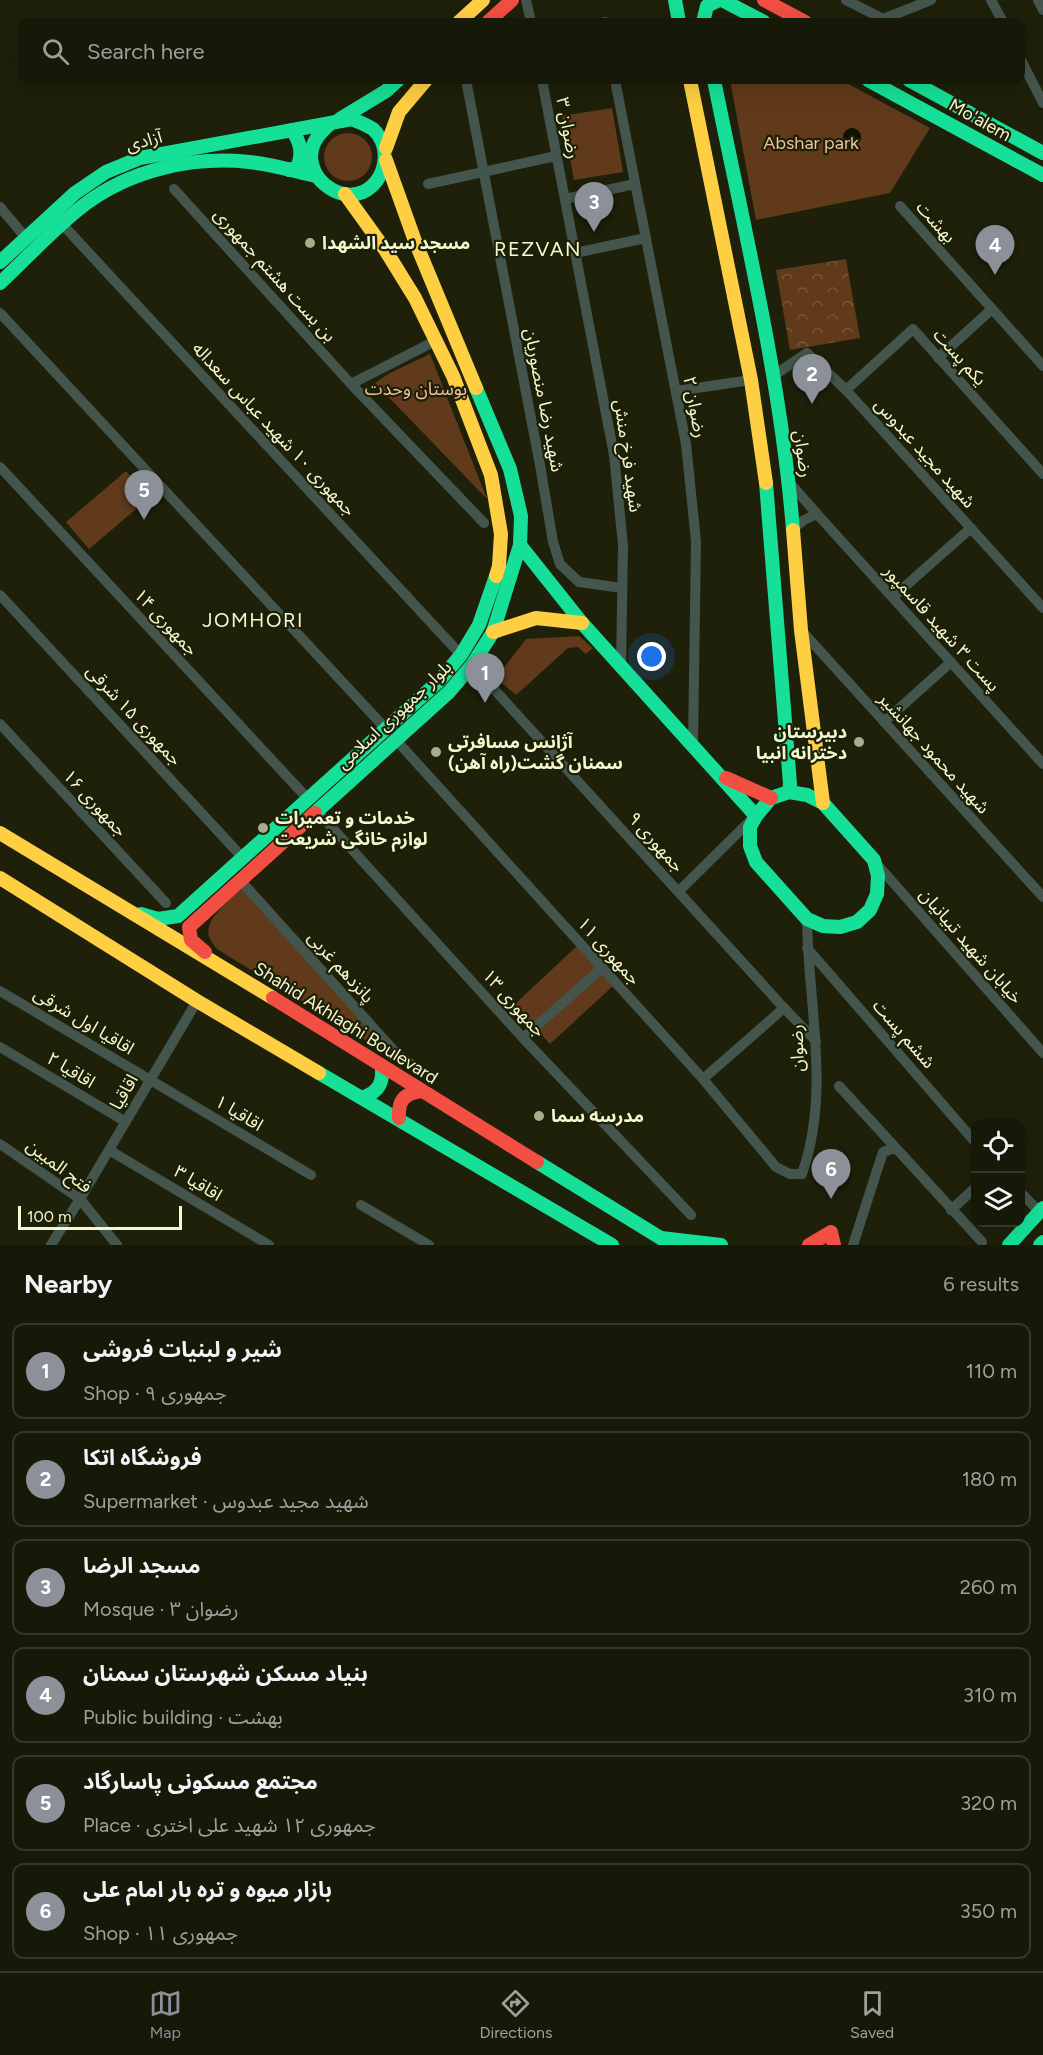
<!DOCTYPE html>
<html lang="en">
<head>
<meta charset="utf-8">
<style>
  :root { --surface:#161808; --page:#232516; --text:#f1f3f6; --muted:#9ea09c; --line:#353729; --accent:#8c9099 }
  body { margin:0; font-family:Figtree,"Noto Sans Arabic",sans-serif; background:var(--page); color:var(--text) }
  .controls { position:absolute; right:18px; bottom:18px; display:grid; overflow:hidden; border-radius:12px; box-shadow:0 6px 24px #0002 }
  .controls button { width:54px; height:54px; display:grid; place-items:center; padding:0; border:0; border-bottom:2px solid var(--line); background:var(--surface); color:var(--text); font:30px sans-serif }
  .scale { position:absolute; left:18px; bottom:15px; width:164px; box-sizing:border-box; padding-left:6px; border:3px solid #f2f9d0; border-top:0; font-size:16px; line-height:21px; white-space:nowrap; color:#f2f9d0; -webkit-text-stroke:4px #1d2006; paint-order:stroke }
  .you { position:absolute; left:652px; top:657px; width:21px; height:21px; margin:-15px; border:4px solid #fff; border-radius:50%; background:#1a73e8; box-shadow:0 0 0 9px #1a73e833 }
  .badge { display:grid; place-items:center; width:39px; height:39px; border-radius:50%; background:var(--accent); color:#fff; font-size:20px; font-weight:700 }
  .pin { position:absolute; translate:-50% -50px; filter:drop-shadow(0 2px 3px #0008) }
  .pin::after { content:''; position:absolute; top:32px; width:21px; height:18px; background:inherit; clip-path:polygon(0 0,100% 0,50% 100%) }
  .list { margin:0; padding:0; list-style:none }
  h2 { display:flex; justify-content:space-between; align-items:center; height:78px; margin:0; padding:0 24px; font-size:26px }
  h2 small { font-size:20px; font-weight:400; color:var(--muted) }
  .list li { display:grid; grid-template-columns:39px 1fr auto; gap:18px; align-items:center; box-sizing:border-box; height:96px; margin:0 12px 12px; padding:0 12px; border:2px solid var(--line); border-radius:12px }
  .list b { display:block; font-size:22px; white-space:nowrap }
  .list p { margin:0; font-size:20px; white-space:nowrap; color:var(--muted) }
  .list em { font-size:20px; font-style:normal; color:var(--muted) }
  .icon { flex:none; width:33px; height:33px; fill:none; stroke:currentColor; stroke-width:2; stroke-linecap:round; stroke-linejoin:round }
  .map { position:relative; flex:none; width:1043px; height:1245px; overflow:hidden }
  .search { position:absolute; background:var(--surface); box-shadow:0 6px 24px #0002; left:18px; right:18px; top:18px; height:66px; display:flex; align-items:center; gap:15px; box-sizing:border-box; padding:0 21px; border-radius:12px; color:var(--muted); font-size:22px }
  .sheet { height:726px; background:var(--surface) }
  nav { display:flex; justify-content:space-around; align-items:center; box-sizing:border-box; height:84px; border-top:2px solid var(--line); background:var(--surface); font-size:16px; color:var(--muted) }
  nav a { display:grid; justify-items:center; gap:3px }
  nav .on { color:var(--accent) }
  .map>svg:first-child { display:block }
  .forest { fill:url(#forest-crowns) }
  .park { fill:#603a1a }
  .water { fill:url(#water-ripples) }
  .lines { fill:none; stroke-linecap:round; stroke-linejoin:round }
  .street { stroke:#43554d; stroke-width:10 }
  .fast { stroke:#16e098; stroke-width:14 }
  .slow { stroke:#ffcf43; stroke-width:14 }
  .jam { stroke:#f24e42; stroke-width:14 }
  .poi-dot { fill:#a8ad8b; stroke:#1d2006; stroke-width:2 }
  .labels { text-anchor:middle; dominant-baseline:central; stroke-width:4.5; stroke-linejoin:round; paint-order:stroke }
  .street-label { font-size:18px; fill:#f2f9d0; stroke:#1d2006 }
  .park-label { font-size:18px; fill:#f0c09f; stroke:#1d2006 }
  .poi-label { font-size:18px; font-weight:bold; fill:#f2f9d0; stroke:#1d2006; text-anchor:start }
  .neighbourhood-label { font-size:20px; letter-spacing:1.5px; fill:#f2f9d0; stroke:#1d2006 }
</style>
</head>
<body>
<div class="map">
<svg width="1043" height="1245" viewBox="0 0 1043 1245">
  <defs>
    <pattern id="forest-crowns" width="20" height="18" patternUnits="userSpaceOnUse" patternTransform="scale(1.5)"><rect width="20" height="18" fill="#603a1a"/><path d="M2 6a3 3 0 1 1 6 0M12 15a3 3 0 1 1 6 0" fill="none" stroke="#77573a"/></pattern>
    <pattern id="water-ripples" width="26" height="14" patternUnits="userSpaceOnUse" patternTransform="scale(1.5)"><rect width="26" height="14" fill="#0f1103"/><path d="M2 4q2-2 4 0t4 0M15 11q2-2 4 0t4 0" fill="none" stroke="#323427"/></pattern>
  </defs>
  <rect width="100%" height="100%" fill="#1e200a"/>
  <!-- forest -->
  <path class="forest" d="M846 259 860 338 790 350 776 270Z"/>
  <!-- park -->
  <g class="park">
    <path d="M730 80H841L930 128 890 193 756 220Z"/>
    <path d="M612 108 623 172 574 180 562 116Z"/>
    <circle cx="348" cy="157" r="24"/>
    <path d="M430 354 487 499 375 383 390 373Z"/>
    <path d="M126 471 149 498 89 549 66 522Z"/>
    <path d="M579 636 593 648 586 654 578 647 568 648 516 695 496 678 526 639Z"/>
    <path d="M245 886 393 1057 217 949C214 945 210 940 209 936 203 919 234 897 245 886Z"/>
    <path d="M578 945 614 985 550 1044 514 1005Z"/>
  </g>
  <!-- water -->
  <circle class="water" cx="852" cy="137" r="9"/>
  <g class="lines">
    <!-- street -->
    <g class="street">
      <path d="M526 0 531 22"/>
      <path d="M846 0 883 19 931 0"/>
      <path d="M991 0 1003 22"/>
      <path d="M1038 0 1043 10"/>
      <path d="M604 22H605"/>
      <path d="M1020 58 1043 103"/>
      <path d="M466 80 540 465 553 542 560 564 579 582 622 588"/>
      <path d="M542 80 614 455 623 545 621 667"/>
      <path d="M615 80 686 444 696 541 693 745"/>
      <path d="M428 184 556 156"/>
      <path d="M174 189 351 384 484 523"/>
      <path d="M565 199 635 184"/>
      <path d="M900 206 1043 366"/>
      <path d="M0 207 26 238"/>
      <path d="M63 225 461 655"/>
      <path d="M575 253 646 238"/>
      <path d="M0 313 386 729"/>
      <path d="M938 358 992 309"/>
      <path d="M773 376 807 353 846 390 1043 608"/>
      <path d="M351 384 437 340"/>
      <path d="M846 390 913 329 1043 474"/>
      <path d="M676 391 751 380"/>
      <path d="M0 467 308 799"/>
      <path d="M789 482 817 514 804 520 793 529"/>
      <path d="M817 514 1043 764"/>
      <path d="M0 595 243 858"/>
      <path d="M893 597 971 528"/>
      <path d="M801 630 1043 897"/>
      <path d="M472 665 784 1008 816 1041"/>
      <path d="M884 722 951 662"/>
      <path d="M0 724 166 903"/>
      <path d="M396 740 703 1079 776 1167 790 1174H802C831 1092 808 1005 807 919"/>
      <path d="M317 811 523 1038 691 1215"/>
      <path d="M875 862 1043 1053"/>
      <path d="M240 880 398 1055 423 1072"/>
      <path d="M679 891 753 818"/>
      <path d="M807 948 976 1143"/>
      <path d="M0 991 311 1175"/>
      <path d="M523 1038 602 968"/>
      <path d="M0 1047 126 1122"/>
      <path d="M703 1079 784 1008"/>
      <path d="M839 1086 982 1242"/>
      <path d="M0 1144 80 1199 117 1245"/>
      <path d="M109 1150 269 1245"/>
      <path d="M1020 1192 1040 1212"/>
      <path d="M361 1205 429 1245"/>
      <path d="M951 1210 976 1187"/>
      <path d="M51 1245 80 1199 197 1001"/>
      <path d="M853 1245 883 1152 895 1148"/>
    </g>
    <!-- fast -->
    <g class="fast">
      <path d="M675 0 679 22"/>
      <path d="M722 0 764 22"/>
      <path d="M703 22 707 6 719 0"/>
      <path d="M714 80C744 229 781 379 793 530"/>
      <path d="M868 80 1043 175"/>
      <path d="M909 80 1043 153"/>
      <path d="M340 119 386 91 398 80"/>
      <path d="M289 170 297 168C303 154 301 143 292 130"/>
      <path d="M0 262 75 193 106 172 140 158 352 119C359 122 367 125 373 129 392 147 387 180 363 192 342 201 317 185 312 164 308 147 317 135 330 124"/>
      <path d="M0 283C28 257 54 228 84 205 130 170 192 156 249 162 271 164 294 171 316 176"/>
      <path d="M766 483 790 784 789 792"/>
      <path d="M520 545 582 623 756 816"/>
      <path d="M789 792 807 795 823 803 874 860 878 876 877 894 870 910 857 922 840 927 823 926 807 919 756 862 750 846V827L756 816 771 798Z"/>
      <path d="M315 813 449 692 472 665 493 632 520 545 521 516 510 469 476 388"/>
      <path d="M141 914 158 919 178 916 439 681 461 655 479 625 496 576"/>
      <path d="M319 1073 612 1245"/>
      <path d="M364 1097C380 1091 383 1082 382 1066"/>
      <path d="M537 1162 672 1245"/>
      <path d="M661 1238 721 1245"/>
      <path d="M1009 1245 1043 1208"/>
      <path d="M1040 1245 1043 1242"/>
    </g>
    <!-- slow -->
    <g class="slow">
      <path d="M459 22 483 0"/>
      <path d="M690 80 751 380 766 483"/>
      <path d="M386 148 399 112 426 80"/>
      <path d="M386 160 415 241 476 388"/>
      <path d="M345 194 386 251 415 298 453 376 491 475 501 534 499 566 496 576"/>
      <path d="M793 530 801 630 823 803"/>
      <path d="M493 632 536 618 582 623"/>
      <path d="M0 833 273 998"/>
      <path d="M0 878 197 1001 319 1073"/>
    </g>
    <!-- jam -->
    <g class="jam">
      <path d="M764 0 805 22"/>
      <path d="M488 22 512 0"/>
      <path d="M726 778 771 798"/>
      <path d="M205 952 191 940 189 927 315 813"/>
      <path d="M273 998 537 1162"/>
      <path d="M399 1118C398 1100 404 1094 421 1091"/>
      <path d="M809 1245 831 1232 834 1245"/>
    </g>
  </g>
  <!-- markers -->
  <g class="poi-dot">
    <circle cx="310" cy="243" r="6"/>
    <circle cx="859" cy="742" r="6"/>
    <circle cx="436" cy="752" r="6"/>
    <circle cx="263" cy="828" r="6"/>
    <circle cx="539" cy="1116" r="6"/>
  </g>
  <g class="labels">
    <!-- street labels -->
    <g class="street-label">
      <text transform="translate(980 120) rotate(29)">Mo'alem</text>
      <text transform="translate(568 128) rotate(79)">رضوان ۳</text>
      <text transform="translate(144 141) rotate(-15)">آزادی</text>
      <text transform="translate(936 222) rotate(48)">بهشت</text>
      <text transform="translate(275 275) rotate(48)">بن بست هشتم جمهوری</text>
      <text transform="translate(960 357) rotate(48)">یکم پست</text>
      <text transform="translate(544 400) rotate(79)">شهید رضا منصوریان</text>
      <text transform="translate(695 407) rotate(79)">رضوان ۲</text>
      <text transform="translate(274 429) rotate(47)">جمهوری ۱۰ شهید عباس سعداله</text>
      <text transform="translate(925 453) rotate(48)">شهید مجید عبدوس</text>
      <text transform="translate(803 454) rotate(82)">رضوان</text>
      <text transform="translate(628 456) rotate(82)">شهید فرخ منش</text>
      <text transform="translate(166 622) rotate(47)">جمهوری ۱۴</text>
      <text transform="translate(942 628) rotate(48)">پست ۳ شهید قاسمپور</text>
      <text transform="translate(134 715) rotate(47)">جمهوری ۱۵ شرقی</text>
      <text transform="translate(394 715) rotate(-43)">بلوار جمهوری اسلامی</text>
      <text transform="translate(934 753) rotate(48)">شهید محمود جهانشیر</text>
      <text transform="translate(95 803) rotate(47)">جمهوری ۱۶</text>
      <text transform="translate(656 842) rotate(48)">جمهوری ۹</text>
      <text transform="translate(971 946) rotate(49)">خیابان شهید تبیانیان</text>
      <text transform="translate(609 951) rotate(48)">جمهوری ۱۱</text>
      <text transform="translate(341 967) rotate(48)">پانزدهم غربی</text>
      <text transform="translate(514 1003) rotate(48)">جمهوری ۱۳</text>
      <text transform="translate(84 1021) rotate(31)">اقاقیا اول شرقی</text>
      <text transform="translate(346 1023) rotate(32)">Shahid Akhlaghi Boulevard</text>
      <text transform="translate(904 1034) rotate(49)">ششم پست</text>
      <text transform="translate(797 1048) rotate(-92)">رضوان</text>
      <text transform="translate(71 1070) rotate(31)">اقاقیا ۲</text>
      <text transform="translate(124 1092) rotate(-60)">اقاقیا</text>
      <text transform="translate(239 1113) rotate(31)">اقاقیا ۱</text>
      <text transform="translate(59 1166) rotate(37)">فتح المبین</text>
      <text transform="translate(198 1183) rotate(31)">اقاقیا ۳</text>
    </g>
    <!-- park labels -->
    <g class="park-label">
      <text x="811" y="143">Abshar park</text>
      <text x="416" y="389">بوستان وحدت</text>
    </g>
    <!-- poi labels -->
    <g class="poi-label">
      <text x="322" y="243">مسجد سید الشهدا</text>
      <text x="847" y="732" text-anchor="end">دبیرستان<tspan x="847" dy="21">دخترانه انبیا</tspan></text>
      <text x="448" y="742">آژانس مسافرتی<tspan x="448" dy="21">سمنان گشت(راه آهن)</tspan></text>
      <text x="275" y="818">خدمات و تعمیرات<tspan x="275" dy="21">لوازم خانگی شریعت</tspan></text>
      <text x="551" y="1116">مدرسه سما</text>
    </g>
    <!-- neighbourhood labels -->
    <g class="neighbourhood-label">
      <text x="538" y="249">REZVAN</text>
      <text x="253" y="620">JOMHORI</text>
    </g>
  </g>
</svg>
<div class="controls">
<button><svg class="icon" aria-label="locate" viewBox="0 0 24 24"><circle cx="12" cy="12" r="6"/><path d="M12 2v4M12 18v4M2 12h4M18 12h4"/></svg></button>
<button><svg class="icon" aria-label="layers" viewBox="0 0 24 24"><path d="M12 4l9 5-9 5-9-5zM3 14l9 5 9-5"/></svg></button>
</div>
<div class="scale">100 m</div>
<div class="you"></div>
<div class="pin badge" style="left:485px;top:703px">1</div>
<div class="pin badge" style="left:812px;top:404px">2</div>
<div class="pin badge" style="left:594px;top:232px">3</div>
<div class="pin badge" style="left:995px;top:275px">4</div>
<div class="pin badge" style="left:144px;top:520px">5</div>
<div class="pin badge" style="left:831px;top:1199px">6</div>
<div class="search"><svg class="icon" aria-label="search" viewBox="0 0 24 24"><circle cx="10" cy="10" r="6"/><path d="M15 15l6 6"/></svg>Search here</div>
</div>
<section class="sheet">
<h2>Nearby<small>6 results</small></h2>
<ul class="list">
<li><span class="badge">1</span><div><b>شیر و لبنیات فروشی</b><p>Shop · جمهوری ۹</p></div><em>110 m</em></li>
<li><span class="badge">2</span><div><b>فروشگاه اتکا</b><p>Supermarket · شهید مجید عبدوس</p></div><em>180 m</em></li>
<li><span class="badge">3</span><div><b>مسجد الرضا</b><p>Mosque · رضوان ۳</p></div><em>260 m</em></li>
<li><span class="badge">4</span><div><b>بنیاد مسکن شهرستان سمنان</b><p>Public building · بهشت</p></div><em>310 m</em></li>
<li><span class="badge">5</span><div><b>مجتمع مسکونی پاسارگاد</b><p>Place · جمهوری ۱۲ شهید علی اختری</p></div><em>320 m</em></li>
<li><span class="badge">6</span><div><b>بازار میوه و تره بار امام علی</b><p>Shop · جمهوری ۱۱</p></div><em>350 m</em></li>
</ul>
</section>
<nav>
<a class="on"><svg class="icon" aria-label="map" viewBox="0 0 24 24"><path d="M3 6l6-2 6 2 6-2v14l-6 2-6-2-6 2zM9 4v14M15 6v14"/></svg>Map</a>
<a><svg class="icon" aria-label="directions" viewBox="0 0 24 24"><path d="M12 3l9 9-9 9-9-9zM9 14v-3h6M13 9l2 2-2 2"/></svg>Directions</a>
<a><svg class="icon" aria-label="saved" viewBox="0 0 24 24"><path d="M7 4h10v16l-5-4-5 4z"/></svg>Saved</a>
</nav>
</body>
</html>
